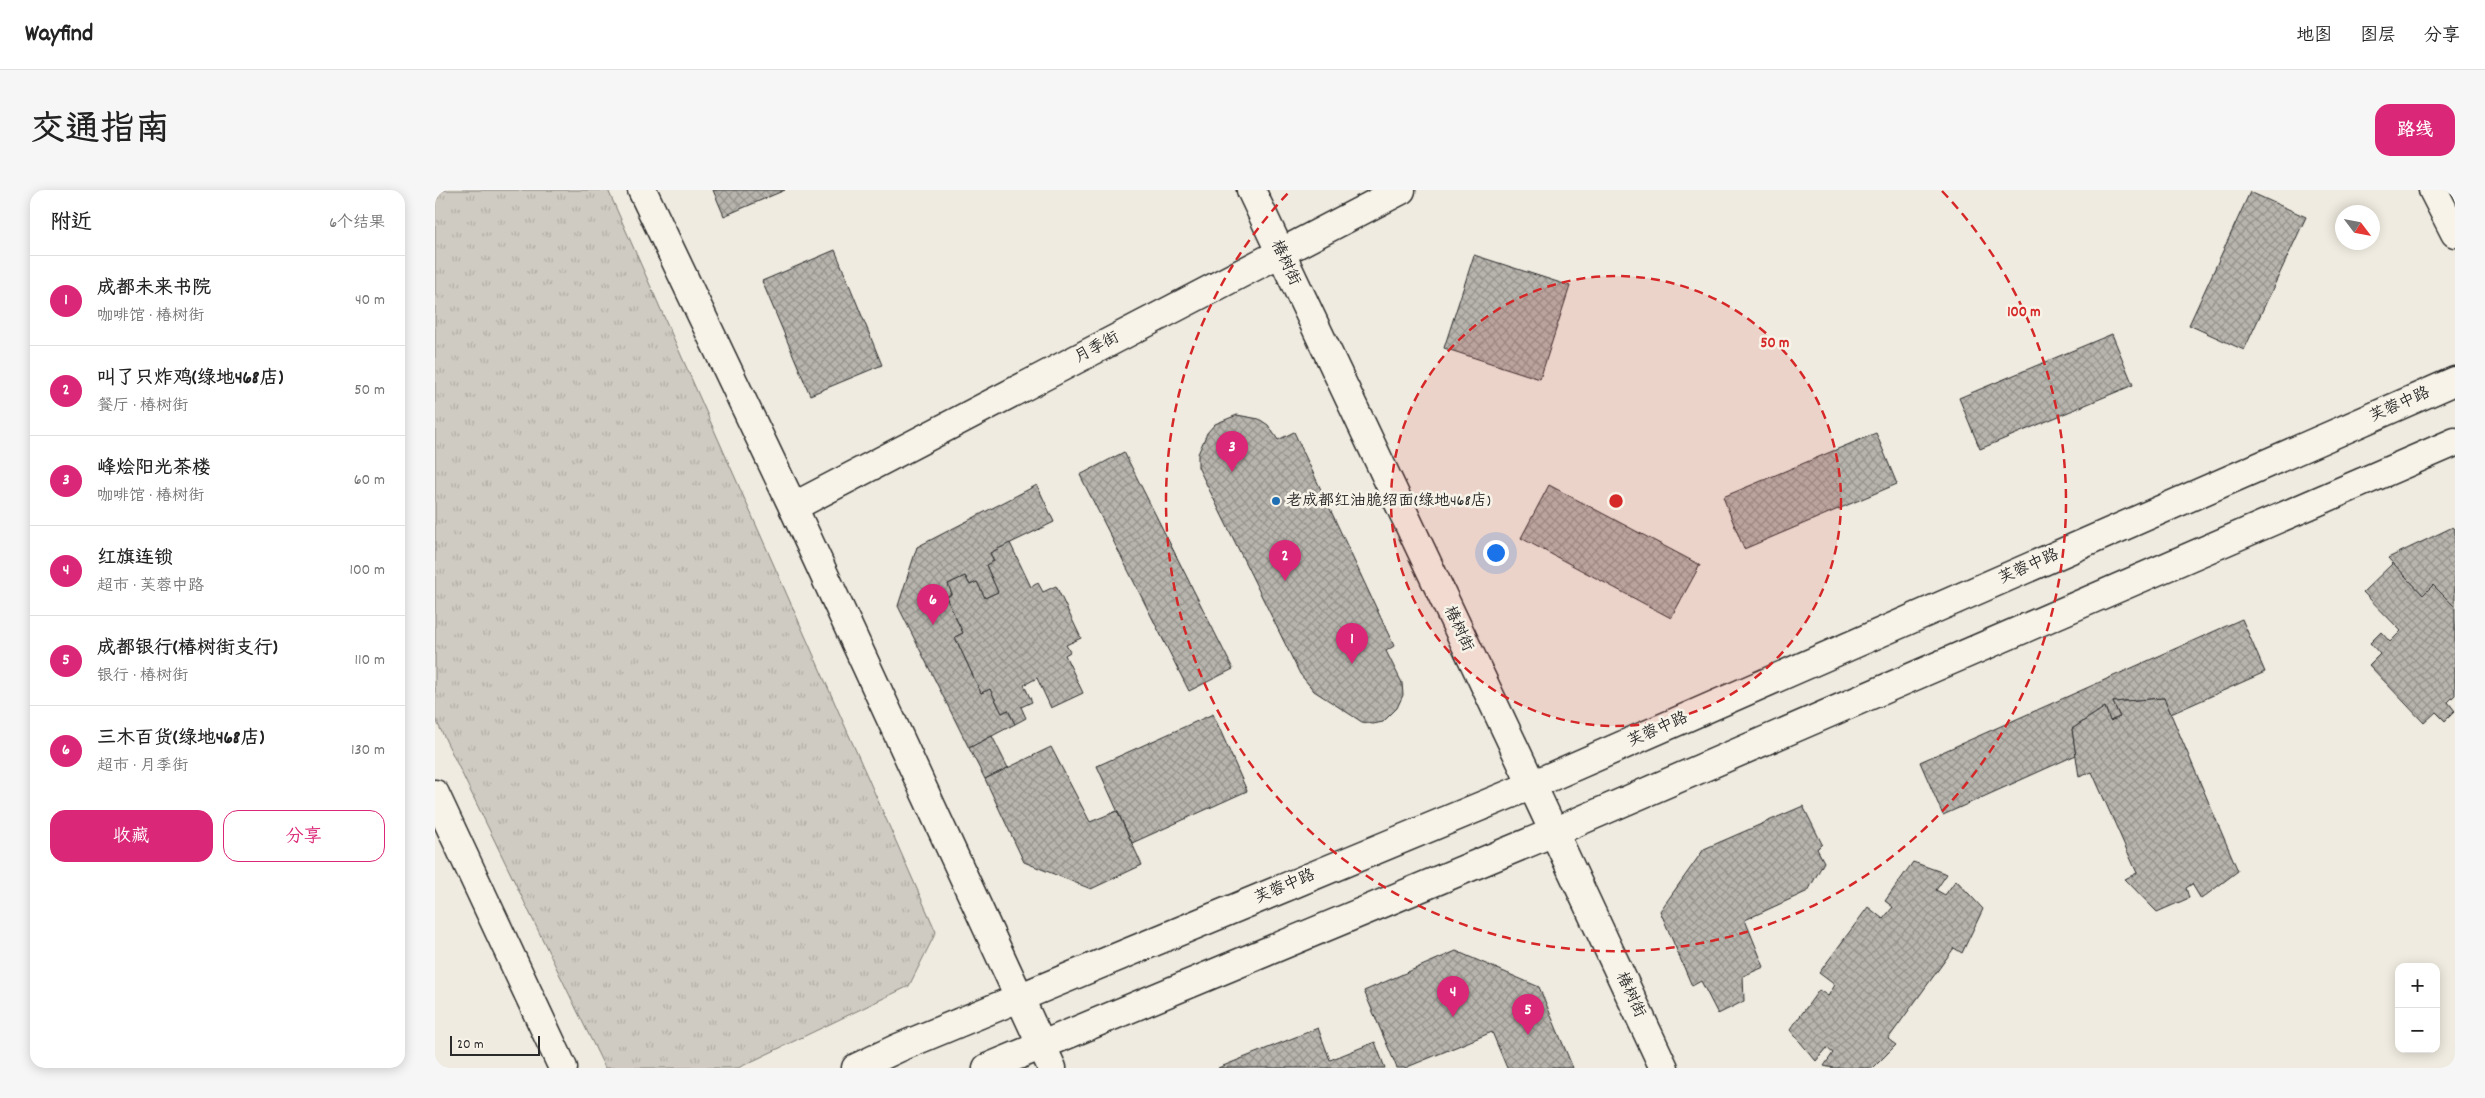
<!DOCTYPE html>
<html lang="zh">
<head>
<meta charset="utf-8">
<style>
  :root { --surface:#fff; --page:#f6f6f6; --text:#222; --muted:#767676; --line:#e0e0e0; --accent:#db2777 }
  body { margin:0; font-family:Dekko,"LXGW WenKai TC",sans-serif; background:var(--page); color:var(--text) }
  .controls { position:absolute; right:15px; bottom:15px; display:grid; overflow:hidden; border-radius:10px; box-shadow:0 2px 12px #0003 }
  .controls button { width:45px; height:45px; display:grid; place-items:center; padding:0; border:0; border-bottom:1px solid var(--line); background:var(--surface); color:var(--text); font:25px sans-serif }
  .compass { position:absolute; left:1900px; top:15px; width:45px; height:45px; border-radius:50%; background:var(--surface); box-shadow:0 2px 12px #0003; rotate:122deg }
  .scale { position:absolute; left:15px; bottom:12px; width:90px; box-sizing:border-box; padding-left:5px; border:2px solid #2b2b2b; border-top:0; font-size:14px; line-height:18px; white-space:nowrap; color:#2b2b2b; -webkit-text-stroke:4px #f7f3e8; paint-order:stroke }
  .you { position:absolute; left:1060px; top:362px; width:18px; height:18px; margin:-12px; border:4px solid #fff; border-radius:50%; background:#1a73e8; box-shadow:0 0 0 8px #1a73e833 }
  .badge { display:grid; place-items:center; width:32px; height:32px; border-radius:50%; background:var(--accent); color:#fff; font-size:16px; font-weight:700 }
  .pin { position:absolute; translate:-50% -41px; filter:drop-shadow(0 1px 2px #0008) }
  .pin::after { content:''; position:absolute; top:26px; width:18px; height:15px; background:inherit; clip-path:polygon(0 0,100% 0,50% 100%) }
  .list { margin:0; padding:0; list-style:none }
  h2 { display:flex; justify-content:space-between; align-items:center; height:65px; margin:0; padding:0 20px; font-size:21px }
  h2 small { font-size:16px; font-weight:400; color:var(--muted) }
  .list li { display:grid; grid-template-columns:32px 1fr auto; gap:15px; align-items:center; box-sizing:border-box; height:90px; padding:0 20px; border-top:1px solid var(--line) }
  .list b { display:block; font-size:19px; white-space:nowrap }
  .list p { margin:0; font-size:16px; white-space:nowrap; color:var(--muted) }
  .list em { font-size:16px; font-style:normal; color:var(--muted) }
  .actions { display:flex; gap:10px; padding:15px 20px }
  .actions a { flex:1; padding:11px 0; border:1px solid var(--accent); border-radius:15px; text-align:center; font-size:18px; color:var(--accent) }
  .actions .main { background:var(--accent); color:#fff }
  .map { position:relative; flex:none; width:2020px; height:878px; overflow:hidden; border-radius:15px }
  header { display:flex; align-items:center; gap:30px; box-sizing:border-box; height:70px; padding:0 25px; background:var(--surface); border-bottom:1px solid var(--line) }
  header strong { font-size:24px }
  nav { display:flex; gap:28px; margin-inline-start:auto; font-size:18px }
  .intro { display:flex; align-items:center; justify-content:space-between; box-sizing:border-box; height:120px; padding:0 30px }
  h1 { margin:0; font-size:35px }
  .button { padding:12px 22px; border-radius:15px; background:var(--accent); color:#fff; font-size:18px; font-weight:700 }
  main { display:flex; gap:30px; padding:0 30px }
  aside { flex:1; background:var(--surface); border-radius:15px; box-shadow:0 2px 12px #0003 }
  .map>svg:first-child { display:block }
  .park { fill:url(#park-tufts); stroke:#7d7b76 }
  .building { fill:url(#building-cross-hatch); stroke:#2b2b2b }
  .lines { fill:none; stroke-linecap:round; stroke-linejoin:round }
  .minor-casing { stroke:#2b2b2b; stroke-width:31 }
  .secondary-casing { stroke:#2b2b2b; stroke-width:31 }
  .minor { stroke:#f7f3e8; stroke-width:28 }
  .secondary { stroke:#f7f3e8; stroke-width:28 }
  .ring { fill:none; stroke:#d62828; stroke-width:2.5; stroke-dasharray:9 6 }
  .poi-dot { fill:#1f6fb2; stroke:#f7f3e8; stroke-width:2 }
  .labels { text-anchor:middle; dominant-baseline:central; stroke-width:5; stroke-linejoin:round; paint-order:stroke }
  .street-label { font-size:16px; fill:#2b2b2b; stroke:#f7f3e8 }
  .poi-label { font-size:16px; fill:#2b2b2b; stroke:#f7f3e8; text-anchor:start }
  .centre { fill:#d62828; stroke:#f7f3e8; stroke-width:2.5 }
  .ring-label { font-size:15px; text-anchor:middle; font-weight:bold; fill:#d62828; stroke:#f7f3e8; stroke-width:5; stroke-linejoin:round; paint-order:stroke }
</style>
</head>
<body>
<header>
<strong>Wayfind</strong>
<nav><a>地图</a><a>图层</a><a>分享</a></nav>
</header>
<div class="intro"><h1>交通指南</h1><a class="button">路线</a></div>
<main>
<aside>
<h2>附近<small>6个结果</small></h2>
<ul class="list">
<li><span class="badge">1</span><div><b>成都未来书院</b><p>咖啡馆 · 椿树街</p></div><em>40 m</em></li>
<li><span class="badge">2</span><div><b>叫了只炸鸡(绿地468店)</b><p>餐厅 · 椿树街</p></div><em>50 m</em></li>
<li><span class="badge">3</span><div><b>峰烩阳光茶楼</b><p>咖啡馆 · 椿树街</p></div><em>60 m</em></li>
<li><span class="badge">4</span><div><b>红旗连锁</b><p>超市 · 芙蓉中路</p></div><em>100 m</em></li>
<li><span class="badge">5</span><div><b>成都银行(椿树街支行)</b><p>银行 · 椿树街</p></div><em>110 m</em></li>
<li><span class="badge">6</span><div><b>三木百货(绿地468店)</b><p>超市 · 月季街</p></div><em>130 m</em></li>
</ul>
<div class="actions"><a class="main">收藏</a><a>分享</a></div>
</aside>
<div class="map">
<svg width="2020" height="878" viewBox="0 0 2020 878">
  <defs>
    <pattern id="park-tufts" width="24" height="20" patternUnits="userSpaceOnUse" patternTransform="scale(1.25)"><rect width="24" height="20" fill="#cfcbc2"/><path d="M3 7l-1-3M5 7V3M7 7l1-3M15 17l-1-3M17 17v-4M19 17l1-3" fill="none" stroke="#b2aea7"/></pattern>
    <pattern id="building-cross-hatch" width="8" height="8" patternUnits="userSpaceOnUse" patternTransform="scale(1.25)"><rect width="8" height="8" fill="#b8b5ae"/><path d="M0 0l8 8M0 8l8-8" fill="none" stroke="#96938e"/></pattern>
  </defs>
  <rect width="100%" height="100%" fill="#efebe0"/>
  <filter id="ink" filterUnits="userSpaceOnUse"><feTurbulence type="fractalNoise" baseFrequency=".02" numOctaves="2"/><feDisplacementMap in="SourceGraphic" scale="10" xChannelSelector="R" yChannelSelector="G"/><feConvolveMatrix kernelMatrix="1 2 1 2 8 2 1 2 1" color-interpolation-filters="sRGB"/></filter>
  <g filter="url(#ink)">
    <!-- park -->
    <path class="park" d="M0 0H173L501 742 474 796 303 878H170L0 528Z"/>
    <!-- building -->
    <g class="building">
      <path d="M278 0H350L289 26Z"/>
      <path d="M1815 2 1871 27 1809 160 1754 135Z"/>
      <path d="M400 60 447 175 375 205 327 91Z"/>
      <path d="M1039 65 1135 96 1105 189 1009 158Z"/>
      <path d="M1677 144 1698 195 1545 259 1524 208Z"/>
      <path d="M802 225 824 229 833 235 843 250 859 242 959 456 951 461 967 493 968 505 962 518 948 532 938 534 927 532 879 501 865 484 763 277V264L772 243 780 234Z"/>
      <path d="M1441 243 1462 294 1309 359 1288 307Z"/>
      <path d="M689 262 798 479 754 501 645 285Z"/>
      <path d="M602 295 619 332 555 363 559 371 551 375 563 402 550 408 542 392 535 395 530 386 513 394 517 404 511 407 528 443 520 447 546 503 555 499 567 523 573 520 580 534 534 558 463 416 482 357Z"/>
      <path d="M1114 295 1265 375 1236 428 1086 348Z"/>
      <path d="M2018 337 2020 339V417L1998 395 1988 405 1953 368Z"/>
      <path d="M575 353 596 397 603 393 608 402 621 396 646 448 631 455 635 462 630 465 648 503 616 518 602 488 589 495 597 512 586 517 591 528 580 534 573 520 567 523 555 499 546 503 520 447 528 443 511 407 517 404 513 394 530 386 535 395 542 392 550 408 563 402 551 375 559 371 555 363Z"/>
      <path d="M1958 373 1988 405 1998 395 2020 417V505L2013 512 2020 521 2010 531 2001 522 1989 533 1934 475 1945 464 1935 453 1946 442 1955 452 1966 441 1928 402Z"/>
      <path d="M1807 429 1830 482 1736 524 1729 508 1678 512 1685 527 1675 531 1670 517 1637 539 1641 565 1508 625 1485 572Z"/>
      <path d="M1729 508 1803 681 1766 709 1757 694 1751 698 1754 708 1722 722 1690 689 1702 683 1657 582 1644 587 1637 539 1670 517 1675 531 1685 527 1678 512Z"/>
      <path d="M778 524 812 601 697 653 662 576Z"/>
      <path d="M557 546 573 578 550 589 534 558Z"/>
      <path d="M616 557 655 632 682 621 707 675 656 699 589 672 550 589Z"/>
      <path d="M1368 616 1387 654 1382 659 1389 672 1373 701 1310 730 1329 777 1308 786 1309 811 1283 824 1266 791 1257 796 1225 721 1269 659Z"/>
      <path d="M1478 672 1512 684 1501 700 1510 705 1521 690 1548 719 1527 763 1519 758 1453 849 1461 855 1438 878H1398L1389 876 1398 863 1392 858 1381 871 1355 840 1384 800 1393 806 1400 795 1384 783 1433 717 1448 729 1458 717 1450 711Z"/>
      <path d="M1021 761 1104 797 1138 878H1072L1057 842 970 878H962L929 801Z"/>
      <path d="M883 838 895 870 940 852 950 878H783Z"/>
    </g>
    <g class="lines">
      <!-- minor casing -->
      <g class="minor-casing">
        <g id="minor">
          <path d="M207 0 358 317 617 878"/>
          <path d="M816 0 1097 595 1229 878"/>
          <path d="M1998 0 2020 43"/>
          <path d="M358 317 966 0"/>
          <path d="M0 604 128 878"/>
        </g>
      </g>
      <!-- secondary casing -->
      <g class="secondary-casing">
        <g id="secondary">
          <path d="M421 878 463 858 1097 595 2020 191"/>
          <path d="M552 878 1119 642 2020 252"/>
        </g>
      </g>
      <!-- minor -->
      <use href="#minor" class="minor"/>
      <!-- secondary -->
      <use href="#secondary" class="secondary"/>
    </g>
  </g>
  <!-- distance rings -->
  <circle cx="1181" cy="311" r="225" fill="#d62828" fill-opacity=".12"/>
  <g class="ring">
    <circle cx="1181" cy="311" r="225"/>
    <path d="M1507 1A450 450 0 1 1 855 1"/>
  </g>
  <!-- markers -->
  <circle class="poi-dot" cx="841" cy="311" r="5"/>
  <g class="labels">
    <!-- street labels -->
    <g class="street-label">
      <text transform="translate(850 73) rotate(65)">椿树街</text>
      <text transform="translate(662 158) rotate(-28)">月季街</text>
      <text transform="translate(1965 215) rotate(-24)">芙蓉中路</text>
      <text transform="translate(1594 377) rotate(-24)">芙蓉中路</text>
      <text transform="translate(1023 439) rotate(65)">椿树街</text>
      <text transform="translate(1223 540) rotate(-24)">芙蓉中路</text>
      <text transform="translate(850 697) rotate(-23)">芙蓉中路</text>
      <text transform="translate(1195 805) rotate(65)">椿树街</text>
    </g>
    <!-- poi labels -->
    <g class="poi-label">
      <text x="851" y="311">老成都红油脆绍面(绿地468店)</text>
    </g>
  </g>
  <circle cx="1181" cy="311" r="8" class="centre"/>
  <g class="ring-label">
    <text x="1589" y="126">100 m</text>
    <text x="1340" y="157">50 m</text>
  </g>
</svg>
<div class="controls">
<button>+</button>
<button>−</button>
</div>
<svg class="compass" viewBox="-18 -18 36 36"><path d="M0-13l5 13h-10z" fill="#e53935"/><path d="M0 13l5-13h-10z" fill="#767676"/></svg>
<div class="scale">20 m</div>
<div class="you"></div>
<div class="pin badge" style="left:917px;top:474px">1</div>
<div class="pin badge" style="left:850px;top:391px">2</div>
<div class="pin badge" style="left:797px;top:282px">3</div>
<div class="pin badge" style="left:1018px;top:827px">4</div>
<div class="pin badge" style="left:1093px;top:845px">5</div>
<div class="pin badge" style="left:498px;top:435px">6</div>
</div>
</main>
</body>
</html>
